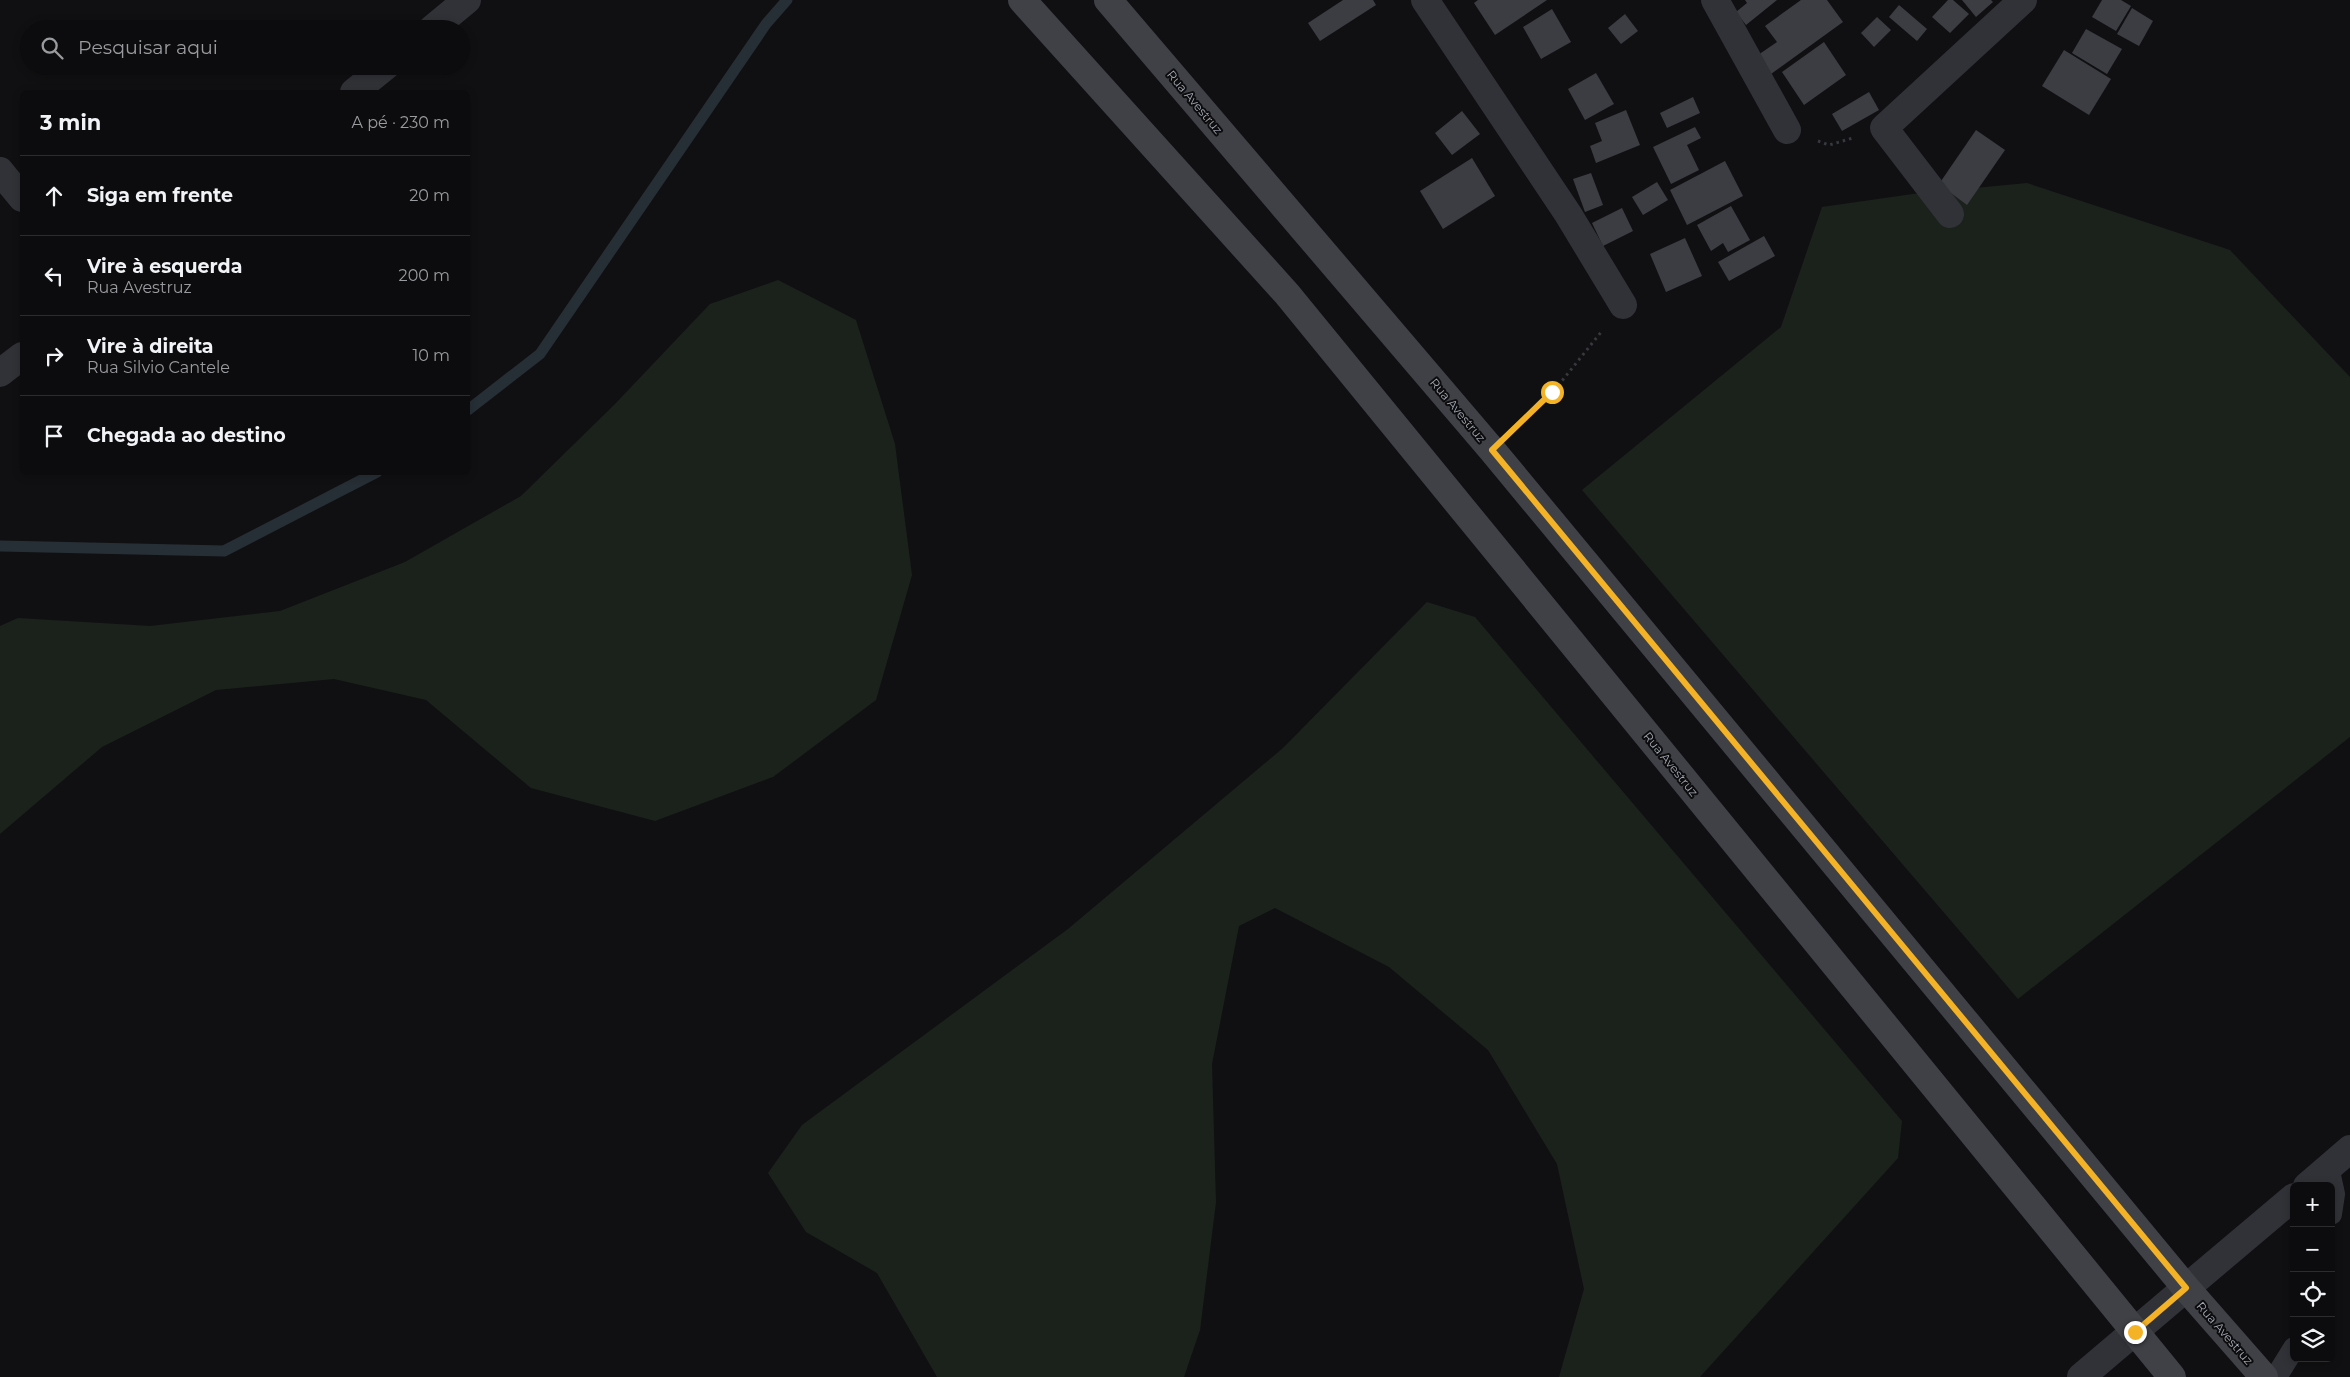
<!DOCTYPE html>
<html lang="pt">
<head>
<meta charset="utf-8">
<style>
  :root { --surface:#0c0c0e; --page:#1a1a1c; --text:#f1f3f6; --muted:#9a9b9e; --line:#2c2c2e }
  body { margin:0; font-family:Montserrat,sans-serif; background:var(--page); color:var(--text) }
  .controls { position:absolute; right:15px; bottom:15px; display:grid; overflow:hidden; border-radius:8px; box-shadow:0 2px 8px #0003 }
  .controls button { width:45px; height:45px; display:grid; place-items:center; padding:0; border:0; border-bottom:1px solid var(--line); background:var(--surface); color:var(--text); font:25px sans-serif }
  .stop { position:absolute; width:15px; height:15px; margin:-11px; border:4px solid #f4b226; border-radius:50%; background:#fff }
  .stop.end { background:#f4b226; border-color:#fff; box-shadow:0 1px 5px #0008 }
  .list { margin:0; padding:0; list-style:none }
  h2 { display:flex; justify-content:space-between; align-items:center; height:65px; margin:0; padding:0 20px; font-size:21px }
  h2 small { font-size:16px; font-weight:400; color:var(--muted) }
  .list li { display:grid; grid-template-columns:32px 1fr auto; gap:15px; align-items:center; box-sizing:border-box; height:80px; padding:0 20px; border-top:1px solid var(--line) }
  .list b { display:block; font-size:19px; white-space:nowrap }
  .list p { margin:0; font-size:16px; white-space:nowrap; color:var(--muted) }
  .list em { font-size:16px; font-style:normal; color:var(--muted) }
  .icon { flex:none; width:28px; height:28px; fill:none; stroke:currentColor; stroke-width:2; stroke-linecap:round; stroke-linejoin:round }
  .map { position:relative; flex:none; width:2350px; height:1377px; overflow:hidden }
  .search { position:absolute; background:var(--surface); box-shadow:0 2px 8px #0003; left:20px; top:20px; width:450px; height:55px; display:flex; align-items:center; gap:12px; box-sizing:border-box; padding:0 18px; border-radius:28px; color:var(--muted); font-size:19px }
  .panel { position:absolute; background:var(--surface); box-shadow:0 2px 8px #0003; left:20px; top:90px; width:450px; height:385px; border-radius:8px }
  .map>svg:first-child { display:block }
  .green { fill:#1b221c }
  .lines { fill:none; stroke-linecap:round; stroke-linejoin:round }
  .stream { stroke:#272f36; stroke-width:11 }
  .building { fill:#3c3d42 }
  .path { stroke:#37393e; stroke-width:3; stroke-dasharray:2.5 4; stroke-linecap:butt }
  .service { stroke:#313237; stroke-width:22 }
  .minor { stroke:#313237; stroke-width:28 }
  .tertiary { stroke:#313237; stroke-width:28 }
  .secondary { stroke:#3f4147; stroke-width:28 }
  .route { stroke:#f4b226; stroke-width:6 }
  .labels { text-anchor:middle; dominant-baseline:central; stroke-width:4; stroke-linejoin:round; paint-order:stroke }
  .street-label { font-size:12px; fill:#a1a7b3; stroke:#0c0c0d }
</style>
</head>
<body>
<div class="map">
<svg width="2350" height="1377" viewBox="0 0 2350 1377">
  <rect width="100%" height="100%" fill="#101012"/>
  <!-- green -->
  <g class="green">
    <path d="M2027 183 2230 250 2350 377V737L2018 999 1582 490 1781 327 1822 207 1913 194Z"/>
    <path d="M778 280 856 320 895 444 912 575 876 700 773 777 655 821 531 788 426 700 334 679 216 690 102 747 0 834V626L18 618 150 626 280 611 405 562 521 496 614 405 710 304Z"/>
    <path d="M1427 602 1475 617 1902 1121 1898 1158 1700 1377H1559L1584 1289 1557 1164 1488 1050 1389 967 1275 908 1239 926 1212 1064 1216 1202 1200 1330 1184 1377H937L877 1273 806 1232 768 1173 802 1125 1068 929 1283 748Z"/>
  </g>
  <g class="lines">
    <!-- stream -->
    <g class="stream">
      <path d="M468 410 540 354 766 24 787 0"/>
      <path d="M0 546 224 551 377 472"/>
    </g>
  </g>
  <!-- building -->
  <g class="building">
    <path d="M1343 0H1373L1376 5 1320 41 1308 23Z"/>
    <path d="M1478 0H1547L1495 35 1474 3Z"/>
    <path d="M1745 0H1777L1746 25 1736 12 1747 3Z"/>
    <path d="M1801 0H1827L1843 22 1771 74 1758 55 1777 42 1765 26Z"/>
    <path d="M1948 0H1953L1969 14 1950 33 1932 17Z"/>
    <path d="M1962 0H1991L1993 2 1976 17Z"/>
    <path d="M2102 0H2121L2131 6 2116 31 2092 17Z"/>
    <path d="M1899 5 1927 29 1917 41 1889 17Z"/>
    <path d="M2132 8 2153 21 2139 46 2117 34Z"/>
    <path d="M1552 9 1571 42 1541 59 1523 27Z"/>
    <path d="M1625 14 1638 31 1621 44 1608 28Z"/>
    <path d="M1877 17 1891 30 1874 47 1861 33Z"/>
    <path d="M2086 29 2122 49 2107 74 2072 53Z"/>
    <path d="M1824 42 1846 75 1804 105 1782 72Z"/>
    <path d="M2064 50 2111 79 2089 115 2042 86Z"/>
    <path d="M1596 73 1614 104 1585 120 1568 89Z"/>
    <path d="M1869 92 1879 110 1842 131 1832 114Z"/>
    <path d="M1693 97 1700 113 1667 128 1660 113Z"/>
    <path d="M1626 110 1640 145 1596 163 1590 146 1602 141 1595 123Z"/>
    <path d="M1462 111 1480 134 1452 155 1435 133Z"/>
    <path d="M1695 127 1701 138 1687 145 1699 170 1671 184 1653 147Z"/>
    <path d="M1976 130 2005 150 1967 205 1939 184Z"/>
    <path d="M1472 158 1495 196 1443 229 1420 191Z"/>
    <path d="M1725 161 1743 196 1687 225 1670 190Z"/>
    <path d="M1591 173 1603 205 1585 212 1573 179Z"/>
    <path d="M1657 182 1668 200 1643 215 1632 197Z"/>
    <path d="M1731 206 1750 240 1728 252 1723 243 1711 251 1697 225Z"/>
    <path d="M1622 208 1633 231 1603 246 1592 223Z"/>
    <path d="M1764 236 1775 256 1729 281 1718 262Z"/>
    <path d="M1685 238 1702 276 1666 292 1650 254Z"/>
  </g>
  <g class="lines">
    <!-- path -->
    <g class="path">
      <path d="M1818 141 1829 145 1853 138"/>
      <path d="M1517 427 1553 392 1602 331"/>
    </g>
    <!-- service -->
    <g class="service">
      <path d="M2328 1167 2334 1194 2331 1214"/>
      <path d="M2276 1377 2294 1348"/>
    </g>
    <!-- minor -->
    <g class="minor">
      <path d="M1425 0 1568 214 1623 305"/>
      <path d="M1715 0 1787 130"/>
      <path d="M432 29 467 0"/>
      <path d="M354 92 386 66"/>
      <path d="M0 171 22 198"/>
      <path d="M1950 214 1884 128 2023 0"/>
      <path d="M0 373 22 356"/>
      <path d="M2081 1377 2186 1288"/>
    </g>
    <!-- tertiary -->
    <g class="tertiary">
      <path d="M2307 1186 2350 1149"/>
      <path d="M2186 1288 2294 1197"/>
    </g>
    <!-- secondary -->
    <g class="secondary">
      <path d="M1022 0 1287 294 2172 1377"/>
      <path d="M1108 0 1492 450 2186 1288 2264 1377"/>
    </g>
  </g>
  <g class="lines">
    <!-- route -->
    <path class="route" d="M1552 392 1492 450 2186 1288 2135 1332"/>
  </g>
  <g class="labels">
    <!-- street labels -->
    <g class="street-label">
      <text transform="translate(1195 102) rotate(50)">Rua Avestruz</text>
      <text transform="translate(1458 410) rotate(50)">Rua Avestruz</text>
      <text transform="translate(1671 764) rotate(51)">Rua Avestruz</text>
      <text transform="translate(2225 1333) rotate(49)">Rua Avestruz</text>
    </g>
  </g>
</svg>
<div class="controls">
<button>+</button>
<button>−</button>
<button><svg class="icon" aria-label="locate" viewBox="0 0 24 24"><circle cx="12" cy="12" r="6"/><path d="M12 2v4M12 18v4M2 12h4M18 12h4"/></svg></button>
<button><svg class="icon" aria-label="layers" viewBox="0 0 24 24"><path d="M12 4l9 5-9 5-9-5zM3 14l9 5 9-5"/></svg></button>
</div>
<div class="stop" style="left:1552px;top:392px"></div>
<div class="stop end" style="left:2135px;top:1332px"></div>
<div class="search"><svg class="icon" aria-label="search" viewBox="0 0 24 24"><circle cx="10" cy="10" r="6"/><path d="M15 15l6 6"/></svg>Pesquisar aqui</div>
<section class="panel">
<h2>3 min<small>A pé · 230 m</small></h2>
<ul class="list">
<li><svg class="icon" aria-label="ahead" viewBox="0 0 24 24"><path d="M12 20V5M6 11l6-6 6 6"/></svg><div><b>Siga em frente</b></div><em>20 m</em></li>
<li><svg class="icon" aria-label="left" viewBox="0 0 24 24"><path d="M17 20v-9H6M10 6l-5 5 5 5"/></svg><div><b>Vire à esquerda</b><p>Rua Avestruz</p></div><em>200 m</em></li>
<li><svg class="icon" aria-label="right" viewBox="0 0 24 24"><path d="M7 20v-9h11M14 6l5 5-5 5"/></svg><div><b>Vire à direita</b><p>Rua Silvio Cantele</p></div><em>10 m</em></li>
<li><svg class="icon" aria-label="arrive" viewBox="0 0 24 24"><path d="M6 21V4h12l-3 4 3 4H6"/></svg><div><b>Chegada ao destino</b></div></li>
</ul>
</section>
</div>
</body>
</html>
